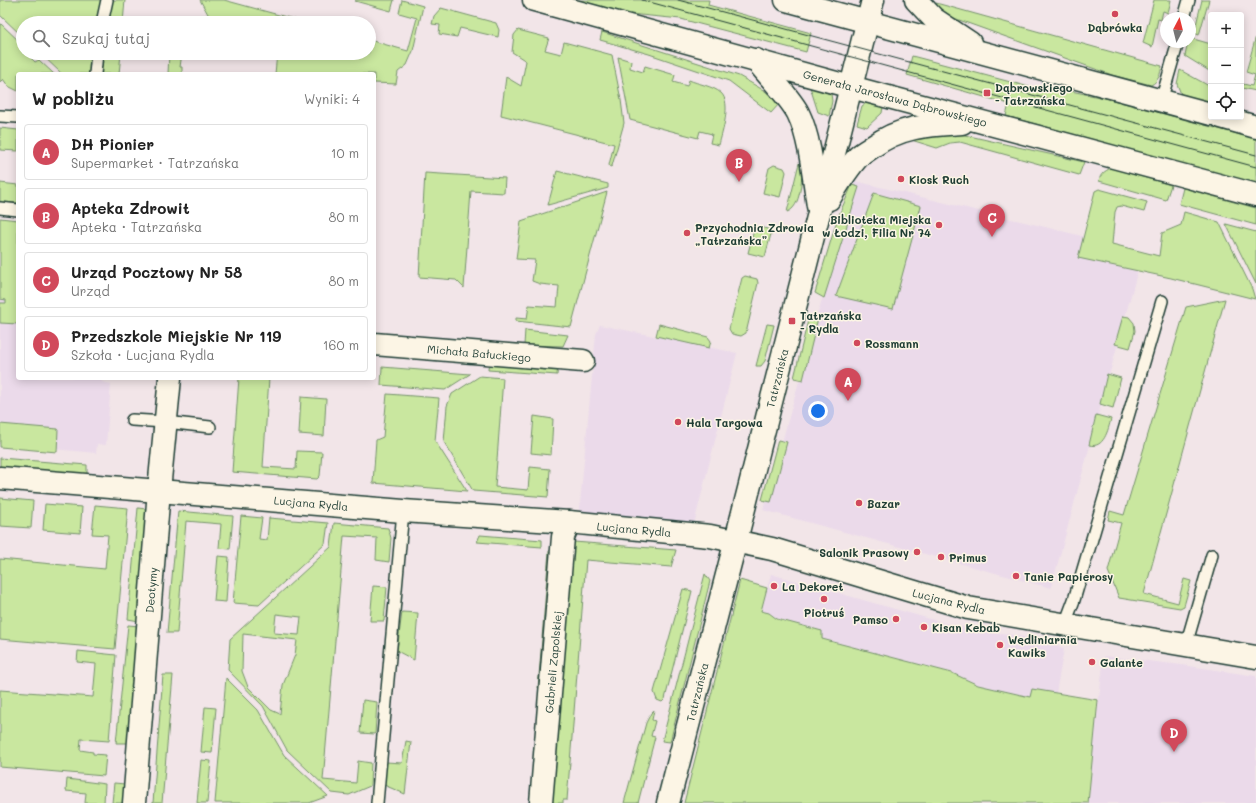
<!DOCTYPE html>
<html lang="pl">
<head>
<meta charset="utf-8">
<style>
  :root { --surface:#fff; --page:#f2f2f2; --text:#222; --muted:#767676; --line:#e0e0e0; --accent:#d1495b }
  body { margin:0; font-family:Mali,sans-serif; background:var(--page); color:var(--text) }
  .controls { position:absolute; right:12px; top:12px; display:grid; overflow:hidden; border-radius:4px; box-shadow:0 2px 10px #0003 }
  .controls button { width:36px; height:36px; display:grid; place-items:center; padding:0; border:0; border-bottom:1px solid var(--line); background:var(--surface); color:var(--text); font:20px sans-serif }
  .compass { position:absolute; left:1160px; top:12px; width:36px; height:36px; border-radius:50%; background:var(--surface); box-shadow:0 2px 10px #0003; rotate:7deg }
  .you { position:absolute; left:818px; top:411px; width:14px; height:14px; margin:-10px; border:3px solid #fff; border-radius:50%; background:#1a73e8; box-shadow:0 0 0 6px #1a73e833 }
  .badge { display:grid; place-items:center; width:26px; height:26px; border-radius:50%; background:var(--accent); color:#fff; font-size:13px; font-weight:700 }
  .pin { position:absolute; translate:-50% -33px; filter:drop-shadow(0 1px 2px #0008) }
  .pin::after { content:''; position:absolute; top:21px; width:14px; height:12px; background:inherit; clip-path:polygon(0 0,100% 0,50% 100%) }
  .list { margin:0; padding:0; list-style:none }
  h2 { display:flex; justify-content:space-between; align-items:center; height:52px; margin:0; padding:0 16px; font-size:17px }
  h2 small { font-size:13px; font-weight:400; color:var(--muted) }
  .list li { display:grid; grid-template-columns:26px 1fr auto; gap:12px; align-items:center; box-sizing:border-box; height:56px; margin:0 8px 8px; padding:0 8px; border:1px solid var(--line); border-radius:4px }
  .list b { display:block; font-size:15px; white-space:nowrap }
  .list p { margin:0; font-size:13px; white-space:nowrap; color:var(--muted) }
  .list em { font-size:13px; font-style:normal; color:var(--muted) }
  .icon { flex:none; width:22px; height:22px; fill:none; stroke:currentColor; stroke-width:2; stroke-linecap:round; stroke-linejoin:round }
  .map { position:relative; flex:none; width:1256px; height:803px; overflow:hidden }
  .search { position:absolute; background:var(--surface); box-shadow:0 2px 10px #0003; left:16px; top:16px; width:360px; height:44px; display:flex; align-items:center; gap:10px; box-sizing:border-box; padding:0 14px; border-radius:22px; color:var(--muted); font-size:15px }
  .panel { position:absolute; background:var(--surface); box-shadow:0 2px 10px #0003; left:16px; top:72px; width:360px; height:308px; border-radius:4px }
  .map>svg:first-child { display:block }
  .built { fill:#ebdaea }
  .green { fill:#c9e79f; stroke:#74926a; fill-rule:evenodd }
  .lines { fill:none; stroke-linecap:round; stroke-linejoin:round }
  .lane-casing { stroke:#1f3d34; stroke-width:14 }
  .street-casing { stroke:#1f3d34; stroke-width:25 }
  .secondary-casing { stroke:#1f3d34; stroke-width:25 }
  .lane { stroke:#fcf5e5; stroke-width:11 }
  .street { stroke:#fcf5e5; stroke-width:22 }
  .secondary { stroke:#fcf5e5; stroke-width:22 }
  .tram { stroke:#1f3d34; stroke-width:1 }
  .poi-dot { fill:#d1495b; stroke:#fcf5e5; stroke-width:1.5 }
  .labels { text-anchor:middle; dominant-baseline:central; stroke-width:3; stroke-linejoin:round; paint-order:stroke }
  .poi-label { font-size:11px; font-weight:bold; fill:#1f3d34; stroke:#fcf5e5; text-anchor:start }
  .street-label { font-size:11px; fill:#1f3d34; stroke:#fcf5e5 }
</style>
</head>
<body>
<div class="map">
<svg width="1256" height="803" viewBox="0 0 1256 803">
  <rect width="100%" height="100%" fill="#f2e5e8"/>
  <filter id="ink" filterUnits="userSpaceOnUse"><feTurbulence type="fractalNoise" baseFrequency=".025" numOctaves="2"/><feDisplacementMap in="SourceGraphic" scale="8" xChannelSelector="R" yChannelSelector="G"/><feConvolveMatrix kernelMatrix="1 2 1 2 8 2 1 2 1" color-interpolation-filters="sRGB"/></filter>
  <g filter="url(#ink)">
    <!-- built -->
    <g class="built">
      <path d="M855 181 1086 237 1139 266 1051 588 763 510Z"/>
      <path d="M0 229 18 231V378H103L102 382 111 384 106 445 97 444 96 453 0 444Z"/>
      <path d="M600 325 737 353 694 524 579 514 596 334Z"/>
      <path d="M771 574 955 626 1049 641 1064 649 1056 693 1031 697 978 685 952 673 822 639V631L777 619 769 613 761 611Z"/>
      <path d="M1104 656 1182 665 1256 676V803H1087Z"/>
    </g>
    <!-- green -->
    <g class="green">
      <path d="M0 0H102L97 23H23V37L0 15Z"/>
      <path d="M113 0H125L123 23H107Z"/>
      <path d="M200 0H224L308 23H213Z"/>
      <path d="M356 0H394L391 11 355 1Z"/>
      <path d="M402 0 423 6 413 51 407 65 398 72 396 84 374 83V74H275L277 53H369V40L408 51 417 18 399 13Z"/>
      <path d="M577 0H709L708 5 811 33 806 52 692 22 681 19 630 14Z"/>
      <path d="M1154 0H1171L1168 13 1163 11 1161 20 1158 19 1152 47 1143 43Z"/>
      <path d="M1202 0H1209L1199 35 1194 33Z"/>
      <path d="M936 3 1162 66C1160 74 1159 81 1151 85L1112 75 948 16 933 6Z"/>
      <path d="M441 8 496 23 499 30 498 37 460 28 457 37 439 34 440 25 432 24 434 16Z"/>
      <path d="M0 23 21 43 19 46 23 50V53H26L35 62 39 60 54 74H18V91L8 86 3 79 0 82Z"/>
      <path d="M518 30 549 38 545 50 561 54 564 42 612 55 621 100 624 123 612 166 610 167 609 165 614 144 501 115 506 77 521 86 526 61 512 52 514 35Z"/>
      <path d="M602 32 739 76 765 91 779 104 771 113 729 81 649 54 600 40Z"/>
      <path d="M1256 36V91L1242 88 1243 84 1252 86 1255 75 1246 72Z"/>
      <path d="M1190 38 1211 44V72L1185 56 1188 42H1190Z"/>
      <path d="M40 53H93L91 74H62Z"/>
      <path d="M104 53H121L119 74H101Z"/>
      <path d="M169 53H182L180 67H182V74H168Z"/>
      <path d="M912 56 1037 89 1066 90 1109 99 1256 139V184L1006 116 1009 104 907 75Z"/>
      <path d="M618 57 631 61 630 68 643 72 645 66 675 75 673 82 687 86 689 80C698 84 713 86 721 93 732 103 722 133 719 145L710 143 712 134 700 131 698 138 630 120Z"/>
      <path d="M1180 70 1211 87V103L1181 94 1177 84Z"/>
      <path d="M810 87 831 94 832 101 829 116 818 112Z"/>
      <path d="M866 103 883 107 882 113 867 127 857 124 862 106Z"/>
      <path d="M0 128 18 130V151L0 150Z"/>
      <path d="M956 133 1084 162 1079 175 960 142 950 143 937 148 905 138Z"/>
      <path d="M799 163 803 164C801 178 802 207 787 212Z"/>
      <path d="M774 165 784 168 786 172 780 197 763 193 769 168Z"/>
      <path d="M1111 168 1171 185 1166 200 1099 181C1100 174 1105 171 1111 168Z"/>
      <path d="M557 171 608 184V188L548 205Z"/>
      <path d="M425 173 505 178 504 193 471 191 464 288 456 280 419 277Z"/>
      <path d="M0 183 18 185V203L0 202Z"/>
      <path d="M852 185 859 187 824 298 815 293 838 217Z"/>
      <path d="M1183 188 1256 208V225L1179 204Z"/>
      <path d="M1099 189 1147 202 1144 212 1121 206 1117 207 1115 212 1112 244 1159 256 1162 233 1181 225 1184 212 1219 222 1252 289 1255 299 1171 278 1078 258 1095 191Z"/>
      <path d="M607 192 571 327 516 321V318L527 319 529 305 557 307 559 286 540 284 532 281 535 260 516 259 521 221Z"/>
      <path d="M874 193 921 206 893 309 836 296Z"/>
      <path d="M0 218 18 220V324L0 323V303H6V300L0 299Z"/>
      <path d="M1226 224 1256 232V284Z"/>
      <path d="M755 226 772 230 765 257 748 253Z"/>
      <path d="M745 276 757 279 758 283 746 333 741 336 732 334 729 329 742 278Z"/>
      <path d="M1225 299 1144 594 1178 603 1184 579 1191 581 1184 606 1180 608 1119 598 1108 571 1121 523 1108 520 1110 511 1124 515 1186 307Z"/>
      <path d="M809 316 818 318 803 380 794 378Z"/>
      <path d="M1123 316 1129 317 1134 323 1135 331 1130 348 1115 344Z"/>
      <path d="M659 324 708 337 711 341 709 348 656 336Z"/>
      <path d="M767 324 774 325 765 361 761 366H756Z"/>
      <path d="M525 330 568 335 563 346 524 345Z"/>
      <path d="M489 358 558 365 557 375 488 370Z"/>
      <path d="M382 367 470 374 445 390 381 385Z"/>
      <path d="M1107 374 1121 378 1113 408 1100 404Z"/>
      <path d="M480 376 503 378 495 487 528 490 530 467 550 469 548 497 473 491 444 442 447 406 452 394Z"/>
      <path d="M239 378H269L263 467 296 469 297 451 322 452 320 476 317 479 232 472Z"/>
      <path d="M387 394 439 398 435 441 467 491 373 483 376 440 383 437Z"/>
      <path d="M301 397 326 399 324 436 299 434Z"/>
      <path d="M1096 415 1111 419C1108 430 1104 449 1089 445Z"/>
      <path d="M534 416 553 419 551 455 531 453Z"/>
      <path d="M0 424 58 429 57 452 0 447Z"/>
      <path d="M778 440 787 442 771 502 762 500Z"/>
      <path d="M0 458 87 465V476L0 469Z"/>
      <path d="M0 498 33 501 31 528 0 526Z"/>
      <path d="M45 504 82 507 80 533 43 530Z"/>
      <path d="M95 505 128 508 115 649 0 639V559L105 569 108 535 92 534Z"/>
      <path d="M138 508 146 509 148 513 139 621 128 619Z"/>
      <path d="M178 511 233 516 230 549 219 548 221 524 186 521 177 633H167Z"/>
      <path d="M241 516 262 518 259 539 267 540 269 518 328 523 325 544 259 605 233 603Z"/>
      <path d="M334 523 388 528 391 538 389 562 376 560 377 538 344 536 323 780 356 783 358 761 371 763 370 786 349 795 332 793 287 750 263 706 228 670 230 639 331 547ZM276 614 301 617 299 635 274 633ZM243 634 297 640 295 655 283 685 280 714 271 710 248 687 242 671Z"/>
      <path d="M480 535 542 540V547L477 542Z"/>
      <path d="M574 542 676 550 671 567 586 560 567 800H563V803H551Z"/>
      <path d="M549 551H556L544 689 538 688Z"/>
      <path d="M218 556 229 557 226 602 214 601Z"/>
      <path d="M705 574 710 581 670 742 662 741Z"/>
      <path d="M740 580 767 588 761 611 769 613 777 619 822 631V639L952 673 978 685 1030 697 1032 689 1098 700 1088 803H684Z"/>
      <path d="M373 586 387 587 384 621H370Z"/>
      <path d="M683 589 692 591 665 699 662 702 657 700 654 692Z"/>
      <path d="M402 612 418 613 414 660 397 651Z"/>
      <path d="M128 625 139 626 128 743H116Z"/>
      <path d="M78 651 116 655 109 741 81 739 80 750 93 752V754L106 755 104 776 0 767V690L93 697 96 664 77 662Z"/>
      <path d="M163 675H173L162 803H153Z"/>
      <path d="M226 678 258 710 284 755 328 796 309 803H215Z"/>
      <path d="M363 700 377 702 375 734 360 733Z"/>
      <path d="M205 707 216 708 212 753 201 752Z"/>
      <path d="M654 710 652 720 655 721 651 736 655 737 638 803H624L646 723 651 713Z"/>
      <path d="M406 741 411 742 405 794 384 785 386 762 402 763Z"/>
      <path d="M201 760 211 761 207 803H197Z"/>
      <path d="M67 779 105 784 104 803H85L86 793 66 791Z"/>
      <path d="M114 783 125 784 123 803H112Z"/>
    </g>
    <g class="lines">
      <!-- lane casing -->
      <g class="lane-casing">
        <g id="lane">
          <path d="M1184 18 1189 0"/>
          <path d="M102 23 107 0"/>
          <path d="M95 74 97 53"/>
          <path d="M1161 101 1178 42"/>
          <path d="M0 116 18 117"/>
          <path d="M0 208 18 210"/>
          <path d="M132 420 166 422 210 427"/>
          <path d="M1065 624 1074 600 1162 301"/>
          <path d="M1186 645 1212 555"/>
          <path d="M377 803 403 511"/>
        </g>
      </g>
      <!-- street casing -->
      <g class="street-casing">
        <g id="street">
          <path d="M374 344 583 361"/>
          <path d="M0 478 403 511 569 522 710 536 772 549 968 608 1256 657"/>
          <path d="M134 803 159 490 170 378"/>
          <path d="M541 803 563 537 569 522"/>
        </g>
      </g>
      <!-- secondary casing -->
      <g class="secondary-casing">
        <g id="secondary">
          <path d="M534 0 851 87 1256 195"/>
          <path d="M786 0 1211 114"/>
          <path d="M916 0 934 19 970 43"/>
          <path d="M756 60C768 76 789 96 798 113 810 137 814 179 818 206"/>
          <path d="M1221 117 1256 127"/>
          <path d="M829 199C838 184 847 169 859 156 863 153 868 150 872 147 901 126 928 125 962 123"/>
          <path d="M668 803 736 540 873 0"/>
        </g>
      </g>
      <!-- lane -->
      <use href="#lane" class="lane"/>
      <!-- street -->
      <use href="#street" class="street"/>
      <!-- secondary -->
      <use href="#secondary" class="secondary"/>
      <!-- tram -->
      <g class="tram">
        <path d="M642 0 1256 167"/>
        <path d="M678 0 1256 155"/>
      </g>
    </g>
  </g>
  <!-- markers -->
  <g class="poi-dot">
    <circle cx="1115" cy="14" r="4"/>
    <rect x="983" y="89" width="8" height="8" rx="2"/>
    <circle cx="901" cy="179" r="4"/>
    <circle cx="939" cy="225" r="4"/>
    <circle cx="687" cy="233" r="4"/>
    <rect x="788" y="317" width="8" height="8" rx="2"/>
    <circle cx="857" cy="343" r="4"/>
    <circle cx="678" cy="422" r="4"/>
    <circle cx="859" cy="503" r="4"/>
    <circle cx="917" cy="552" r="4"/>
    <circle cx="941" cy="557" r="4"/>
    <circle cx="1016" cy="576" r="4"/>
    <circle cx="774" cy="586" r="4"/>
    <circle cx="824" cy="599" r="4"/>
    <circle cx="896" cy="619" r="4"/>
    <circle cx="924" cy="627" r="4"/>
    <circle cx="1000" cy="645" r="4"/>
    <circle cx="1092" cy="662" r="4"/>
  </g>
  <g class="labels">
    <!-- poi labels -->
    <g class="poi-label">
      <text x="1115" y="27" text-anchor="middle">Dąbrówka</text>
      <text x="995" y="87">Dąbrowskiego<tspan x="995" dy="13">- Tatrzańska</tspan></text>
      <text x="909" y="179">Kiosk Ruch</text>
      <text x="931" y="219" text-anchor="end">Biblioteka Miejska<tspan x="931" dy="13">w Łodzi, Filia Nr 74</tspan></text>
      <text x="695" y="227">Przychodnia Zdrowia<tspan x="695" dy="13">„Tatrzańska”</tspan></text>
      <text x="800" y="315">Tatrzańska<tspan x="800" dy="13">- Rydla</tspan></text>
      <text x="865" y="343">Rossmann</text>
      <text x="686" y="422">Hala Targowa</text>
      <text x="867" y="503">Bazar</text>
      <text x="909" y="552" text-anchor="end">Salonik Prasowy</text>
      <text x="949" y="557">Primus</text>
      <text x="1024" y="576">Tanie Papierosy</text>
      <text x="782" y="586">La Dekoret</text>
      <text x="824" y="612" text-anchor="middle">Piotruś</text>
      <text x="888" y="619" text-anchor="end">Pamso</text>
      <text x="932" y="627">Kisan Kebab</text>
      <text x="1008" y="639">Wędliniarnia<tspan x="1008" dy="13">Kawiks</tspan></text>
      <text x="1100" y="662">Galante</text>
    </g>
    <!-- street labels -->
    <g class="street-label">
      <text transform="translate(895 98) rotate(15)">Generała Jarosława Dąbrowskiego</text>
      <text transform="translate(479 353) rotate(5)">Michała Bałuckiego</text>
      <text transform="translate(777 378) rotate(-76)">Tatrzańska</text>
      <text transform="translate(311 503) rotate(5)">Lucjana Rydla</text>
      <text transform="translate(634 529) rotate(5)">Lucjana Rydla</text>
      <text transform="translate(151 590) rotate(-85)">Deotymy</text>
      <text transform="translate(949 601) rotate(14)">Lucjana Rydla</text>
      <text transform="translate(553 662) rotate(-85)">Gabrieli Zapolskiej</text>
      <text transform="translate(697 692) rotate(-76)">Tatrzańska</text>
    </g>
  </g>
</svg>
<div class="controls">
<button>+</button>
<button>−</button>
<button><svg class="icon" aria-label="locate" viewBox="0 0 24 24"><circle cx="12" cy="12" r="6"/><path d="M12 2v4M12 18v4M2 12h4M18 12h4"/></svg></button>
</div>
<svg class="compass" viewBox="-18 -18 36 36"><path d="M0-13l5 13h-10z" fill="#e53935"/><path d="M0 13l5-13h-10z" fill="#767676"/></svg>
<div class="you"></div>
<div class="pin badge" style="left:848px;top:401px">A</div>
<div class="pin badge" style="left:739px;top:182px">B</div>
<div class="pin badge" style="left:992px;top:237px">C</div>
<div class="pin badge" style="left:1174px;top:752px">D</div>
<div class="search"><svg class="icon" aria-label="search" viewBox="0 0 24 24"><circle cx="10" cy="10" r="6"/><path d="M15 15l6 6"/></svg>Szukaj tutaj</div>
<section class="panel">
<h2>W pobliżu<small>Wyniki: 4</small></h2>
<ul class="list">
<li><span class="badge">A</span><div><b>DH Pionier</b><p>Supermarket · Tatrzańska</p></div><em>10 m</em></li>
<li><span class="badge">B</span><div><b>Apteka Zdrowit</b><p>Apteka · Tatrzańska</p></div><em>80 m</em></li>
<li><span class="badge">C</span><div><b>Urząd Pocztowy Nr 58</b><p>Urząd</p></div><em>80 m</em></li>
<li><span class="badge">D</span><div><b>Przedszkole Miejskie Nr 119</b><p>Szkoła · Lucjana Rydla</p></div><em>160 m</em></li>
</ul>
</section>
</div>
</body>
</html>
